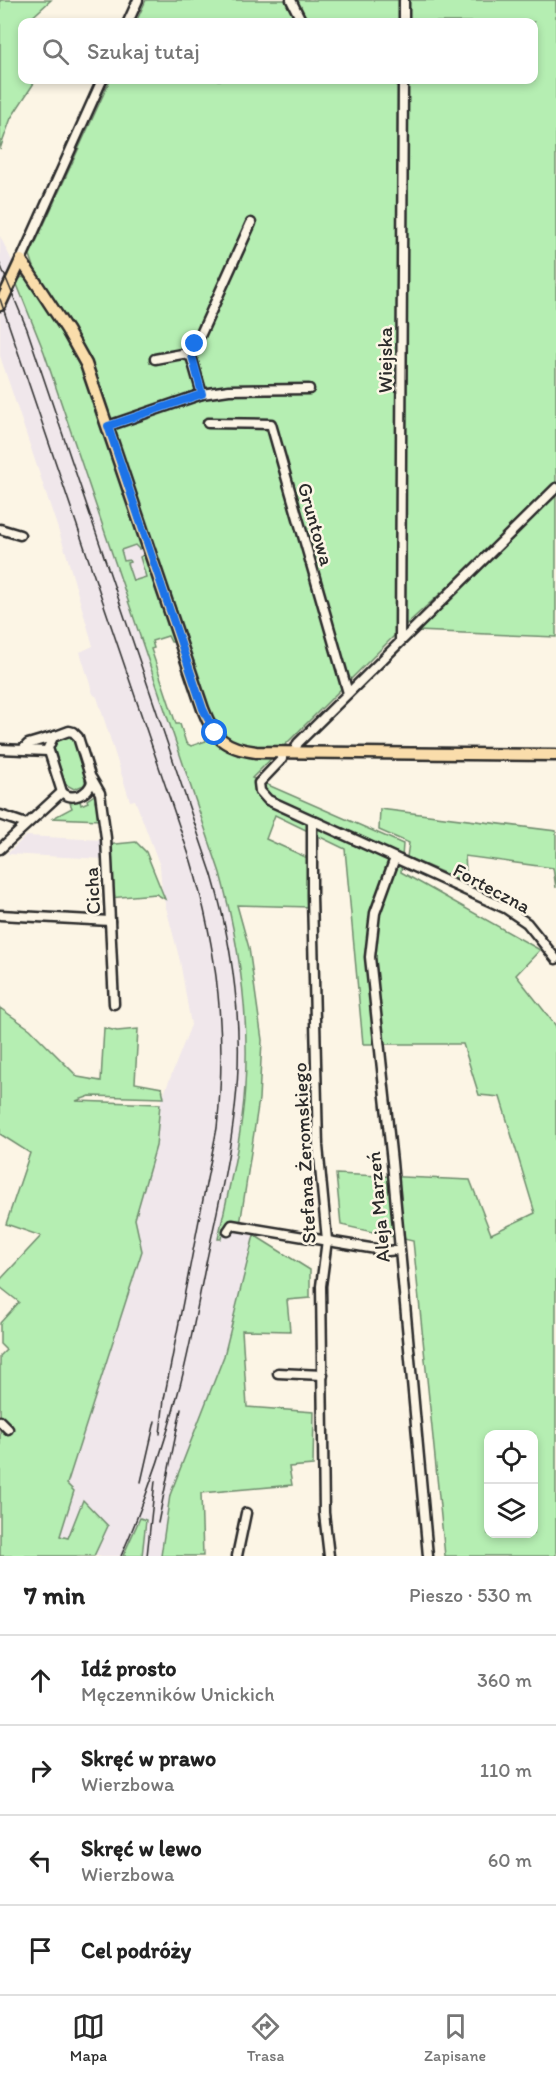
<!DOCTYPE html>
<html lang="pl">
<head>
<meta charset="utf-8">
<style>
  :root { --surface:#fff; --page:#f6f6f6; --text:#222; --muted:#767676; --line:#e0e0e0; --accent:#2b2b2b }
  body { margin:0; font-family:Itim,sans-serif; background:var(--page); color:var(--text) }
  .controls { position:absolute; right:18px; bottom:18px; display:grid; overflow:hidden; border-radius:12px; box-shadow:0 3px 9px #0003 }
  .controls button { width:54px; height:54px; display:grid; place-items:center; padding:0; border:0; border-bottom:2px solid var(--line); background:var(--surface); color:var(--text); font:30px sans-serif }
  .stop { position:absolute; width:18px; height:18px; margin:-14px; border:4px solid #1a73e8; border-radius:50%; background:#fff }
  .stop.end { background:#1a73e8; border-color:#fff; box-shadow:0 2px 6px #0008 }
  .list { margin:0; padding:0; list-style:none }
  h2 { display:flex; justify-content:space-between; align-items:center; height:78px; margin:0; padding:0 24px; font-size:26px }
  h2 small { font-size:20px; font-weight:400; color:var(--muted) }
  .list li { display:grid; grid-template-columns:39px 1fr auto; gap:18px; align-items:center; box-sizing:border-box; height:90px; padding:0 24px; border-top:2px solid var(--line) }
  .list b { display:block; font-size:22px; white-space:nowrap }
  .list p { margin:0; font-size:20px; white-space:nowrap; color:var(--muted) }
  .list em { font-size:20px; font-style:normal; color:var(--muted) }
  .icon { flex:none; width:33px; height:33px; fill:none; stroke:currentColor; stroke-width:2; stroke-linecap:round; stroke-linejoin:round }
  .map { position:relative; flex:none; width:556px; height:1556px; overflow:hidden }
  .search { position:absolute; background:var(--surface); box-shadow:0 3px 9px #0003; left:18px; right:18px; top:18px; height:66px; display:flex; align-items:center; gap:15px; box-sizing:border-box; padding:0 21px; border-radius:12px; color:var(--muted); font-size:22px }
  .sheet { height:438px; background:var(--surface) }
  nav { display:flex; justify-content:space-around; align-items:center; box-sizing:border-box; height:84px; border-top:2px solid var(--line); background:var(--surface); font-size:16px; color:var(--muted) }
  nav a { display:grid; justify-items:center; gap:3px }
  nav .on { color:var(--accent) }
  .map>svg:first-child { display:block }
  .built { fill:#f0e7eb }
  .green { fill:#b5eeb2; stroke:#708c6e; stroke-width:1.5; fill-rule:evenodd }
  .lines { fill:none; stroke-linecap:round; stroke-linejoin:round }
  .minor-casing { stroke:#2b2b2b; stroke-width:13 }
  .major-casing { stroke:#2b2b2b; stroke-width:15 }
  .minor { stroke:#fcf5e5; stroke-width:8 }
  .major { stroke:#faddab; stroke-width:10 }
  .rail { stroke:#2b2b2b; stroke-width:1.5 }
  .route { stroke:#1a73e8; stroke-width:8 }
  .labels { text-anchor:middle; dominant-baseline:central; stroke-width:5; stroke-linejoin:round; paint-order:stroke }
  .street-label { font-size:20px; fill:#2b2b2b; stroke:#fcf5e5 }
</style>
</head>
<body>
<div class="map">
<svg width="556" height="1556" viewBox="0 0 556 1556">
  <rect width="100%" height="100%" fill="#fcf5e5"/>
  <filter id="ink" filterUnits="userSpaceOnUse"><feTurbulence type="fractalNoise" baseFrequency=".0167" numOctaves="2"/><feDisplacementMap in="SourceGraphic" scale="12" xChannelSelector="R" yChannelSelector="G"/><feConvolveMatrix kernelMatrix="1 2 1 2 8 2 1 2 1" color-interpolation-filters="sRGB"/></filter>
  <g filter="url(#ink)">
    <!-- built -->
    <g class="built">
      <path d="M0 236 13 263 10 268 16 281 20 278 138 539 152 581 131 589 176 724H180L186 743 192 747 249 948 262 1040 259 1099 239 1232 254 1235 224 1356 170 1495 161 1556H142L146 1520 140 1518 123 1556H94L108 1526 83 1501 68 1539 60 1536 74 1491 67 1484 142 1252 135 1219 156 1146 160 1104 191 1025 180 961 162 892 160 866 135 800 130 801 97 697 93 694 80 652 93 646 66 553 0 356Z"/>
      <path d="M26 836 102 840 104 859 7 854Z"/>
    </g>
    <!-- green -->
    <g class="green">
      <path d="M0 0H51L27 22H22V80H36L11 118 0 149Z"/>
      <path d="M146 0H556V482L474 563 399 631 282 748 256 749 231 743 214 726 78 342 35 270 30 255 110 80H534V22H136Z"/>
      <path d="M22 277 27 279 67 340 83 370 143 547 139 549 135 545 121 550 124 561 129 560 130 562 127 563 133 581 146 577 140 557 143 555V552L145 551 175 642H171L168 636 152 641 154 648 151 649 176 724H180L186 743 191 746 206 741 205 737 210 736C226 758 249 756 274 756L252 778 403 844 401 872 540 950 516 975 556 1026V1556H445L413 1241 341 1225 336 1174 470 1180 491 1234 535 1213 500 1097 479 1095 463 1044H363L345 849 275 815 266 839 310 859V907L237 905 249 948 262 1040 259 1099 240 1225 223 1228 221 1239H218C229 1188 242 1137 245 1086 250 1013 239 943 220 873L44 352 16 282ZM488 1434H534V1534H488Z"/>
      <path d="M556 495V637L417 631Z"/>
      <path d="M68 735C78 740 89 775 84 785L74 789 65 784 53 747 54 741Z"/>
      <path d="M96 794 97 803 96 799 95 800 101 820 53 818 72 808 70 803 80 801 81 805 88 802 87 800Z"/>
      <path d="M380 809 556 831V888L553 868 465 856 467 883 407 857 409 843 379 830Z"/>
      <path d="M136 842 146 852 165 899 156 894 109 898 106 845Z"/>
      <path d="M0 1008 30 1029 78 1077 101 1081 104 1028 117 1031 138 1029 135 1083 162 1088 164 1098 90 1096 76 1101 160 1104 156 1146 135 1219 142 1251 67 1484 74 1491 60 1536 68 1538 83 1500 108 1526 94 1556H0V1356L6 1350 0 1344V1323L19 1302 0 1287V1280L41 1236 6 1224 30 1153 0 1134Z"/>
      <path d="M254 1235 310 1270V1298L287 1300 290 1331 242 1330 247 1407 314 1412 313 1465 289 1467 292 1485 201 1493 203 1556H161L170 1495 224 1356Z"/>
      <path d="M140 1518 146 1520 142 1556H123Z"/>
    </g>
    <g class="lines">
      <!-- minor casing -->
      <g class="minor-casing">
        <g id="minor">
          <path d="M291 0 302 22"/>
          <path d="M128 22 138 0"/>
          <path d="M404 22V1"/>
          <path d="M21 260 102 80"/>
          <path d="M155 359 182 354 191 356"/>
          <path d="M202 394 191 356 251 223"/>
          <path d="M208 423 271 424 348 693"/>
          <path d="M108 426 202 394 229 390 309 389"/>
          <path d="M0 529 20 535"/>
          <path d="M400 641 403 80"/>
          <path d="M69 731 73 732 78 737 92 782C88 794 72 802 62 792L48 748 53 737Z"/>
          <path d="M0 749 48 751"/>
          <path d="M23 749 28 744 55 736"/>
          <path d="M282 752V759L259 783 260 791 268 800 505 908 527 923 556 959"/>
          <path d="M294 752 298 743 556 488"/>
          <path d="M92 779 100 793 106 838 114 1004"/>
          <path d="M0 815 26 824"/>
          <path d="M312 820V895L318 1146 327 1240 321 1286 324 1513 329 1556"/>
          <path d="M0 849 62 792"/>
          <path d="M395 858 375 913 370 957 392 1162 428 1556"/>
          <path d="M0 915 110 921"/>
          <path d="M228 1231 232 1225 388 1251 398 1250"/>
          <path d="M278 1373 323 1375"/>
          <path d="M0 1421 8 1429"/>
          <path d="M237 1556 246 1513"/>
        </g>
      </g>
      <!-- major casing -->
      <g class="major-casing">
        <path id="major" d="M0 305 21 260 67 330 86 364 203 709C214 738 224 748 256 752L556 755"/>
      </g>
      <!-- minor -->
      <use href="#minor" class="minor"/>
      <!-- major -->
      <use href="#major" class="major"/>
      <!-- rail -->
      <g class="rail">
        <path d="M0 264 27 329 212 875C234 951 244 1030 235 1108 229 1164 215 1219 204 1273 196 1313 189 1354 178 1393 164 1448 144 1504 121 1556"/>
        <path d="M0 299 191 861C218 951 227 1034 217 1128L164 1399 160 1434"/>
        <path d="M141 1482 155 1421"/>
        <path d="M158 1523 181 1409"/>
        <path d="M147 1556 155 1481"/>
      </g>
    </g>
  </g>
  <g class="lines" filter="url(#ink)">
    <!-- route -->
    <path class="route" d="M195 344 192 356 202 394 108 426 203 709 215 733"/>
  </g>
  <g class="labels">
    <!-- street labels -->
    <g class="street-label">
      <text transform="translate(385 360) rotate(-90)">Wiejska</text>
      <text transform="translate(316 524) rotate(74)">Gruntowa</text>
      <text transform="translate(492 888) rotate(28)">Forteczna</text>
      <text transform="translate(92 891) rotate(-93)">Cicha</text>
      <text transform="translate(304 1153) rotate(-93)">Stefana Żeromskiego</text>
      <text transform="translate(378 1207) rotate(-95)">Aleja Marzeń</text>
    </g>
  </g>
</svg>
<div class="controls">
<button><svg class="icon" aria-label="locate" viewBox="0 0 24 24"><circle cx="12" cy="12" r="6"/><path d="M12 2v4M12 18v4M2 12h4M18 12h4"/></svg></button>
<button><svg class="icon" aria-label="layers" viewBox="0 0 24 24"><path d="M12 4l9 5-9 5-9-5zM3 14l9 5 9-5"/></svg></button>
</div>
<div class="stop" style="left:215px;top:733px"></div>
<div class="stop end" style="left:195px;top:344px"></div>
<div class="search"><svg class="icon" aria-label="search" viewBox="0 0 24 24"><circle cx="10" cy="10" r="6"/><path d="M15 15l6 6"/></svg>Szukaj tutaj</div>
</div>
<section class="sheet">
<h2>7 min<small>Pieszo · 530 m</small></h2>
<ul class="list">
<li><svg class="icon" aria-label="ahead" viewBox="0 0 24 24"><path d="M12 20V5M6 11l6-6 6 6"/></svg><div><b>Idź prosto</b><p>Męczenników Unickich</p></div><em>360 m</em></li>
<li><svg class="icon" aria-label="right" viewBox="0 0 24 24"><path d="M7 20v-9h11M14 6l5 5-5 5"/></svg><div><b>Skręć w prawo</b><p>Wierzbowa</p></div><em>110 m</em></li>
<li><svg class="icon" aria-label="left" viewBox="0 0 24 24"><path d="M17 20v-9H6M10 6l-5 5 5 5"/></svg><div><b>Skręć w lewo</b><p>Wierzbowa</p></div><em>60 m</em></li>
<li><svg class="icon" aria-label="arrive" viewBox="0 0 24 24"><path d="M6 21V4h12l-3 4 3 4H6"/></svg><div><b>Cel podróży</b></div></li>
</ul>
</section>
<nav>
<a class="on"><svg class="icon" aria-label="map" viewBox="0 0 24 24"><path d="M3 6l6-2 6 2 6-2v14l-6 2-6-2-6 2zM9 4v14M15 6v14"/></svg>Mapa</a>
<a><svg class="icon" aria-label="directions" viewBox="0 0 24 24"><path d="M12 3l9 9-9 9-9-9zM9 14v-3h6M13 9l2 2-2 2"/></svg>Trasa</a>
<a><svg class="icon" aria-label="saved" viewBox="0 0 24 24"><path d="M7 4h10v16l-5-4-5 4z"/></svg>Zapisane</a>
</nav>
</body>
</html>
